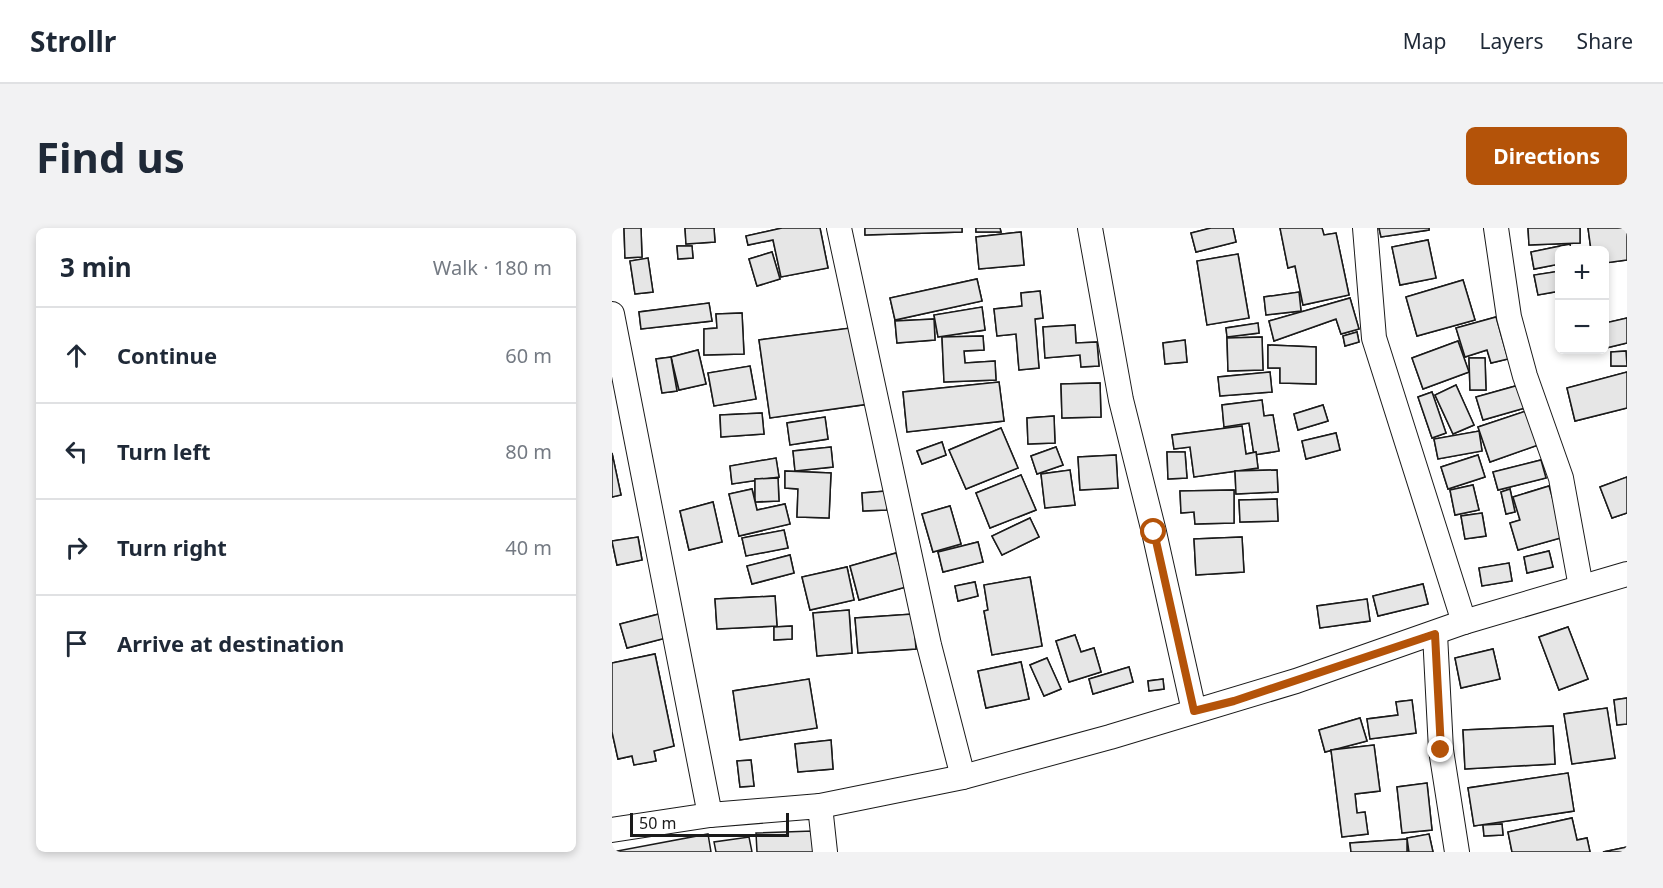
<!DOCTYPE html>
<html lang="en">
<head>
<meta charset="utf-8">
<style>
  :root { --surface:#fff; --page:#f2f2f3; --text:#1f2937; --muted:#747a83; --line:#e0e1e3; --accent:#b45309 }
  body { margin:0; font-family:"Noto Sans",sans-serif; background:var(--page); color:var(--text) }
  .controls { position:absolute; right:18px; top:18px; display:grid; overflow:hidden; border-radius:9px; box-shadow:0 3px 9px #0003 }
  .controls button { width:54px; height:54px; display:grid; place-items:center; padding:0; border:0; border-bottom:2px solid var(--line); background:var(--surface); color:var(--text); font:30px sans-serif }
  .scale { position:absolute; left:18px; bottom:15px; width:159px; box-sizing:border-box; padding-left:6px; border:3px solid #1a1a1a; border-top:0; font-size:16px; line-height:21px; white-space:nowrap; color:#1a1a1a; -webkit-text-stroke:4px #fff; paint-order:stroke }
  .stop { position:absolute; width:18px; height:18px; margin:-14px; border:4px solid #b45309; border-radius:50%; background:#fff }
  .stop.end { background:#b45309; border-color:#fff; box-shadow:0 2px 6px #0008 }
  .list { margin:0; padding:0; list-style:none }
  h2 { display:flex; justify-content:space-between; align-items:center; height:78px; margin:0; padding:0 24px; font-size:26px }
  h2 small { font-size:20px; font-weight:400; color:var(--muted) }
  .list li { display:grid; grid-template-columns:39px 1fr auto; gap:18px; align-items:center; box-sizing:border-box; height:96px; padding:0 24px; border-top:2px solid var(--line) }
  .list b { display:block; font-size:22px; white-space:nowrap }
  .list em { font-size:20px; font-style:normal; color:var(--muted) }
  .icon { flex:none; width:33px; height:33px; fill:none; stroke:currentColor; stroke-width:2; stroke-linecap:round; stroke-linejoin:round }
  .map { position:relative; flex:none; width:1015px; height:624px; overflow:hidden; border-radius:9px }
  header { display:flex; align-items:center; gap:36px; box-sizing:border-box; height:84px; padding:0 30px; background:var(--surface); border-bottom:2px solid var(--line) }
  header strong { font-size:28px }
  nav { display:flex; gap:33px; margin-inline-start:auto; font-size:21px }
  .intro { display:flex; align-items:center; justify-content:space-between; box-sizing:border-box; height:144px; padding:0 36px }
  h1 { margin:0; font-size:42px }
  .button { padding:15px 27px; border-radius:9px; background:var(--accent); color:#fff; font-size:21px; font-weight:700 }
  main { display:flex; gap:36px; padding:0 36px }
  aside { flex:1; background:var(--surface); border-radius:9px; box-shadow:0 3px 9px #0003 }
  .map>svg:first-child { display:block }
  .building { fill:#e6e6e6; stroke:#1a1a1a; stroke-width:1.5 }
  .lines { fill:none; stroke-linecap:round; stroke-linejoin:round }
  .minor-casing { stroke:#1a1a1a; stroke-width:26 }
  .minor { stroke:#fff; stroke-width:24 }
  .route { stroke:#b45309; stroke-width:8 }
</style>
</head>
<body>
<header>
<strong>Strollr</strong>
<nav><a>Map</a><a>Layers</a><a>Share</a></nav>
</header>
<div class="intro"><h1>Find us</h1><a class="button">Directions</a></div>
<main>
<aside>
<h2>3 min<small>Walk · 180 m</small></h2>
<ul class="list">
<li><svg class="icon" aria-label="ahead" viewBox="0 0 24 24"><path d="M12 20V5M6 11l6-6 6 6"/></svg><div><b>Continue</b></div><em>60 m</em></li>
<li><svg class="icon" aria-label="left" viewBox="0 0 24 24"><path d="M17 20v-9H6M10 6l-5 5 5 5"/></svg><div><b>Turn left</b></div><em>80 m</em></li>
<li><svg class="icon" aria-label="right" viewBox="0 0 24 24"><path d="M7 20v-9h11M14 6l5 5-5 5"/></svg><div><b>Turn right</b></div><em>40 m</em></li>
<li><svg class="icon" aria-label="arrive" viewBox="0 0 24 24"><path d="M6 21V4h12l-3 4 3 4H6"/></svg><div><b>Arrive at destination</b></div></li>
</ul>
</aside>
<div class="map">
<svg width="1015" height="624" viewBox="0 0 1015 624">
  <rect width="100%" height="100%" fill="#fff"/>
  <!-- building -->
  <g class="building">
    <path d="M12 0H29L30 29 13 30Z"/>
    <path d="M12 0H29L30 29 13 30Z"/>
    <path d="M73 0H102L103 14 74 16Z"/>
    <path d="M73 0H102L103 14 74 16Z"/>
    <path d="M170 0H208L216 40 169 49 161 12 136 17 134 8Z"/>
    <path d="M170 0H208L216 40 169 49 161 12 136 17 134 8Z"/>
    <path d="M253 0H350V4L253 7Z"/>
    <path d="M253 0H350V4L253 7Z"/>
    <path d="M364 0H388L389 4H364Z"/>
    <path d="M364 0H388L389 4H364Z"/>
    <path d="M599 0H621L624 14 584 24 579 5Z"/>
    <path d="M599 0H621L624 14 584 24 579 5Z"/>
    <path d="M668 0H710L712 7 724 5 737 67 691 77 683 38 676 40Z"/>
    <path d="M668 0H710L712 7 724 5 737 67 691 77 683 38 676 40Z"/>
    <path d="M767 0H817V2L769 9Z"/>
    <path d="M767 0H817V2L769 9Z"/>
    <path d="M916 0H968V15L917 17Z"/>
    <path d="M916 0H968V15L917 17Z"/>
    <path d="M976 0H1015V32L993 35V22H979Z"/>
    <path d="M976 0H1015V32L993 35V22H979Z"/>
    <path d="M409 4 412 37 367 41 364 9Z"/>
    <path d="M409 4 412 37 367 41 364 9Z"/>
    <path d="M816 12 824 50 788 57 780 19Z"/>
    <path d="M816 12 824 50 788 57 780 19Z"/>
    <path d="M958 16 959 22H948V36L922 41 919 24Z"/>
    <path d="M958 16 959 22H948V36L922 41 919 24Z"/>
    <path d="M65 18H80L81 30 66 31Z"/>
    <path d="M65 18H80L81 30 66 31Z"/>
    <path d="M160 24 168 51 145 58 137 31Z"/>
    <path d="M160 24 168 51 145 58 137 31Z"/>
    <path d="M626 26 637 90 595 97 585 33Z"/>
    <path d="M626 26 637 90 595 97 585 33Z"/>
    <path d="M36 30 41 64 23 66 18 33Z"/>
    <path d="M36 30 41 64 23 66 18 33Z"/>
    <path d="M948 43V63L926 67 922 47Z"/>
    <path d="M948 43V63L926 67 922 47Z"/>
    <path d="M365 51 370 73 283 92 278 70Z"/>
    <path d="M365 51 370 73 283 92 278 70Z"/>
    <path d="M851 52 863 92 805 108 794 69Z"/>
    <path d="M851 52 863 92 805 108 794 69Z"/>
    <path d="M428 63 431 90 423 91 427 140 407 142 404 106 385 108 382 81 410 78 409 65Z"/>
    <path d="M428 63 431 90 423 91 427 140 407 142 404 106 385 108 382 81 410 78 409 65Z"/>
    <path d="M687 64 689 83 654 87 652 69Z"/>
    <path d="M687 64 689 83 654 87 652 69Z"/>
    <path d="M738 70 747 101 729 106 724 91 662 113 657 93Z"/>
    <path d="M738 70 747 101 729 106 724 91 662 113 657 93Z"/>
    <path d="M97 75 100 93 29 101 27 84Z"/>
    <path d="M97 75 100 93 29 101 27 84Z"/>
    <path d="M370 79 373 102 326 109 322 87Z"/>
    <path d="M370 79 373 102 326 109 322 87Z"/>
    <path d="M130 85 132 126 92 127V101L105 100 104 86Z"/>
    <path d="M130 85 132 126 92 127V101L105 100 104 86Z"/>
    <path d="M884 89 896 131 879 135 875 122 853 129 844 100Z"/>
    <path d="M884 89 896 131 879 135 875 122 853 129 844 100Z"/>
    <path d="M1015 90V115L994 120 993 95Z"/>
    <path d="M1015 90V115L994 120 993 95Z"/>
    <path d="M322 91 323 112 285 115 283 93Z"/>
    <path d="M322 91 323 112 285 115 283 93Z"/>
    <path d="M646 95 647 105 615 109 614 100Z"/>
    <path d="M646 95 647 105 615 109 614 100Z"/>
    <path d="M463 97 464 115 485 114 487 138 469 139 468 127 433 130 431 99Z"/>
    <path d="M463 97 464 115 485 114 487 138 469 139 468 127 433 130 431 99Z"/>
    <path d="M246 99 257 176 158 190 147 112Z"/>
    <path d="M246 99 257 176 158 190 147 112Z"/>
    <path d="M745 104 747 114 733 118 731 108Z"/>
    <path d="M745 104 747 114 733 118 731 108Z"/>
    <path d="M371 108 372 122 352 123 353 135 383 133 384 152 332 154 330 109Z"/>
    <path d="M371 108 372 122 352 123 353 135 383 133 384 152 332 154 330 109Z"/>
    <path d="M650 109 651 142 616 143 615 110Z"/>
    <path d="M650 109 651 142 616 143 615 110Z"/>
    <path d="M573 112 575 134 553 136 551 115Z"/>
    <path d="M573 112 575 134 553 136 551 115Z"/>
    <path d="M846 113 857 144 811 161 800 130Z"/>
    <path d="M846 113 857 144 811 161 800 130Z"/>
    <path d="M656 117 704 119V156L668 155V140H656Z"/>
    <path d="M656 117 704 119V156L668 155V140H656Z"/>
    <path d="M86 122 94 156 67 162 59 129Z"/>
    <path d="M86 122 94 156 67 162 59 129Z"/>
    <path d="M1014 123 1015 138H999V124Z"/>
    <path d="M1014 123 1015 138H999V124Z"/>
    <path d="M59 129 65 163 50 165 44 131Z"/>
    <path d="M59 129 65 163 50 165 44 131Z"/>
    <path d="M857 130H873L874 162H858Z"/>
    <path d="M857 130H873L874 162H858Z"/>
    <path d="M138 138 144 171 102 178 96 145Z"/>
    <path d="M138 138 144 171 102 178 96 145Z"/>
    <path d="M658 144 660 164 608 168 606 149Z"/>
    <path d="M658 144 660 164 608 168 606 149Z"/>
    <path d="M1015 144V180L963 193 955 160Z"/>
    <path d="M1015 144V180L963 193 955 160Z"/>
    <path d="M387 154 392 193 295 204 291 164Z"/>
    <path d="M387 154 392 193 295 204 291 164Z"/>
    <path d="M488 155 489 189 450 190 449 156Z"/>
    <path d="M488 155 489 189 450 190 449 156Z"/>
    <path d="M844 157 862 197 841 206 823 167Z"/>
    <path d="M844 157 862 197 841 206 823 167Z"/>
    <path d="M907 157 913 180 871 192 864 169Z"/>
    <path d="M907 157 913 180 871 192 864 169Z"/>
    <path d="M820 164 834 205 820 210 806 169Z"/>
    <path d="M820 164 834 205 820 210 806 169Z"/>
    <path d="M650 172 652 188 661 187 667 223 642 227 637 195 612 199 610 177Z"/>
    <path d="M650 172 652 188 661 187 667 223 642 227 637 195 612 199 610 177Z"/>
    <path d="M711 177 716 193 686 202 682 186Z"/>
    <path d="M711 177 716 193 686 202 682 186Z"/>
    <path d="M917 182 929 216 878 234 866 199Z"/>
    <path d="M917 182 929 216 878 234 866 199Z"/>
    <path d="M150 185 152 206 109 209 108 187Z"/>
    <path d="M150 185 152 206 109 209 108 187Z"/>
    <path d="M442 188 443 215 416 216 415 190Z"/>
    <path d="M442 188 443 215 416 216 415 190Z"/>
    <path d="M213 189 216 211 178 217 175 195Z"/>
    <path d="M213 189 216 211 178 217 175 195Z"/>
    <path d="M630 198 634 226 644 224 646 240 582 249 578 219 562 221 560 207Z"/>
    <path d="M630 198 634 226 644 224 646 240 582 249 578 219 562 221 560 207Z"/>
    <path d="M389 200 406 240 354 261 337 222Z"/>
    <path d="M389 200 406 240 354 261 337 222Z"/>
    <path d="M867 203 870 223 826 231 822 211Z"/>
    <path d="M867 203 870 223 826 231 822 211Z"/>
    <path d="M724 205 728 222 694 231 690 213Z"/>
    <path d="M724 205 728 222 694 231 690 213Z"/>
    <path d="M330 214 334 227 310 236 305 223Z"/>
    <path d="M330 214 334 227 310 236 305 223Z"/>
    <path d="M219 219 221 239 183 243 181 223Z"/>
    <path d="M219 219 221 239 183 243 181 223Z"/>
    <path d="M444 219 451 237 425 246 419 228Z"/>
    <path d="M444 219 451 237 425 246 419 228Z"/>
    <path d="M555 224H573L575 250 556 251Z"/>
    <path d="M555 224H573L575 250 556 251Z"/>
    <path d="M0 225 9 267 0 269Z"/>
    <path d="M0 225 9 267 0 269Z"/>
    <path d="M504 227 506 260 468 262 466 229Z"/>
    <path d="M504 227 506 260 468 262 466 229Z"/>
    <path d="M866 227 873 249 836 261 829 239Z"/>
    <path d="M866 227 873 249 836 261 829 239Z"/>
    <path d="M164 230 167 249 120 256 118 238Z"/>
    <path d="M164 230 167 249 120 256 118 238Z"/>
    <path d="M929 232 934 250 886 262 881 244Z"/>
    <path d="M929 232 934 250 886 262 881 244Z"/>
    <path d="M458 242 463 277 433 280 429 246Z"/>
    <path d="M458 242 463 277 433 280 429 246Z"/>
    <path d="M665 242 666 264 624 266 623 243Z"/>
    <path d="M665 242 666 264 624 266 623 243Z"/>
    <path d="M173 243 219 245 217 290 185 289 186 261 173 260Z"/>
    <path d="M173 243 219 245 217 290 185 289 186 261 173 260Z"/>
    <path d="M409 247 424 282 378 300 364 265Z"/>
    <path d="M409 247 424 282 378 300 364 265Z"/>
    <path d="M1015 249V285L1000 290 988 259Z"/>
    <path d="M1015 249V285L1000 290 988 259Z"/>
    <path d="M166 250 167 273 143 274V251Z"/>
    <path d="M166 250 167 273 143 274V251Z"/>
    <path d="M861 257 867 282 843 287 838 262Z"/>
    <path d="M861 257 867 282 843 287 838 262Z"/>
    <path d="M937 258 952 309 906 322 898 295 908 292 901 269Z"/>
    <path d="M937 258 952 309 906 322 898 295 908 292 901 269Z"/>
    <path d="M140 261 145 282 173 276 178 296 127 308 117 266Z"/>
    <path d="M140 261 145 282 173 276 178 296 127 308 117 266Z"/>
    <path d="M898 261 903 284 894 286 889 264Z"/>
    <path d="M898 261 903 284 894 286 889 264Z"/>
    <path d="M622 262V295L583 296 582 284 569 285 568 263Z"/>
    <path d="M622 262V295L583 296 582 284 569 285 568 263Z"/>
    <path d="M274 263 275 282 251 283 250 265Z"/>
    <path d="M274 263 275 282 251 283 250 265Z"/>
    <path d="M665 271 666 293 628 294 627 272Z"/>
    <path d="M665 271 666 293 628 294 627 272Z"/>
    <path d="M101 274 110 314 77 322 68 283Z"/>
    <path d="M101 274 110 314 77 322 68 283Z"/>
    <path d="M338 278 349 316 321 324 310 286Z"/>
    <path d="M338 278 349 316 321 324 310 286Z"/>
    <path d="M870 285 874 308 853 311 849 288Z"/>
    <path d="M870 285 874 308 853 311 849 288Z"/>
    <path d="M418 290 427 309 390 327 380 308Z"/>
    <path d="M418 290 427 309 390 327 380 308Z"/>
    <path d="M172 302 176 320 134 328 130 310Z"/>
    <path d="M172 302 176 320 134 328 130 310Z"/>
    <path d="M26 309 30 332 5 337 0 313Z"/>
    <path d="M26 309 30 332 5 337 0 313Z"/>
    <path d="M630 309 632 344 584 347 582 311Z"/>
    <path d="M630 309 632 344 584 347 582 311Z"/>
    <path d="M366 314 371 334 331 344 326 324Z"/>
    <path d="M366 314 371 334 331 344 326 324Z"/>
    <path d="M937 323 941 339 915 345 912 329Z"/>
    <path d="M937 323 941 339 915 345 912 329Z"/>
    <path d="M284 325 294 359 247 372 238 338Z"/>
    <path d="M284 325 294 359 247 372 238 338Z"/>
    <path d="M178 327 182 345 140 356 135 338Z"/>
    <path d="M178 327 182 345 140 356 135 338Z"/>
    <path d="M897 335 900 353 870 358 867 340Z"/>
    <path d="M897 335 900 353 870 358 867 340Z"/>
    <path d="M235 339 242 372 198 382 190 349Z"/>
    <path d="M235 339 242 372 198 382 190 349Z"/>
    <path d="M418 349 430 418 380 427 372 383 376 382 372 357Z"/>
    <path d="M418 349 430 418 380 427 372 383 376 382 372 357Z"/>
    <path d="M363 354 366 368 346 373 343 358Z"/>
    <path d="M363 354 366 368 346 373 343 358Z"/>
    <path d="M811 356 816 376 766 388 761 368Z"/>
    <path d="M811 356 816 376 766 388 761 368Z"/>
    <path d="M163 368 165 398 105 401 103 371Z"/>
    <path d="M163 368 165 398 105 401 103 371Z"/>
    <path d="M755 371 758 393 708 400 705 378Z"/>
    <path d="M755 371 758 393 708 400 705 378Z"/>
    <path d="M237 382 240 425 205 428 201 385Z"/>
    <path d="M237 382 240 425 205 428 201 385Z"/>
    <path d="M47 386 54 410 15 420 8 396Z"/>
    <path d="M47 386 54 410 15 420 8 396Z"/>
    <path d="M301 386 304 421 246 425 243 390Z"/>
    <path d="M301 386 304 421 246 425 243 390Z"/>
    <path d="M180 398V411L162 412V399Z"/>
    <path d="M180 398V411L162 412V399Z"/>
    <path d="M956 399 976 451 947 462 927 409Z"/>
    <path d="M956 399 976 451 947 462 927 409Z"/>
    <path d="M463 407 469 424 482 420 489 444 457 454 444 413Z"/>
    <path d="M463 407 469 424 482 420 489 444 457 454 444 413Z"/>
    <path d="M881 421 888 451 849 460 843 430Z"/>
    <path d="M881 421 888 451 849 460 843 430Z"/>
    <path d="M43 426 62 518 42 523 44 533 22 537 20 528 6 531 0 504V435Z"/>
    <path d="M43 426 62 518 42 523 44 533 22 537 20 528 6 531 0 504V435Z"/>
    <path d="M435 430 449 461 432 468 418 437Z"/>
    <path d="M435 430 449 461 432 468 418 437Z"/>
    <path d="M409 434 417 471 374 480 366 443Z"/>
    <path d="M409 434 417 471 374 480 366 443Z"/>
    <path d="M517 439 521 454 481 466 477 451Z"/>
    <path d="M517 439 521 454 481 466 477 451Z"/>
    <path d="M197 451 205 500 128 512 121 463Z"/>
    <path d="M197 451 205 500 128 512 121 463Z"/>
    <path d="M551 451 552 461 537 463 536 453Z"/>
    <path d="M551 451 552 461 537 463 536 453Z"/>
    <path d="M1015 470V496L1005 497 1002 472Z"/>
    <path d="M1015 470V496L1005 497 1002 472Z"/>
    <path d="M800 472 804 505 758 511 755 491 786 487 784 474Z"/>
    <path d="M800 472 804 505 758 511 755 491 786 487 784 474Z"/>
    <path d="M995 480 1003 530 960 536 952 486Z"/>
    <path d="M995 480 1003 530 960 536 952 486Z"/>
    <path d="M748 490 755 513 713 524 707 502Z"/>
    <path d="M748 490 755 513 713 524 707 502Z"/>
    <path d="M941 498 943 536 853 541 851 502Z"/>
    <path d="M941 498 943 536 853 541 851 502Z"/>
    <path d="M219 512 221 541 186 544 183 516Z"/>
    <path d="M219 512 221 541 186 544 183 516Z"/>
    <path d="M762 517 768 563 743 566 745 585 753 584 756 606 730 609 719 522Z"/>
    <path d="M762 517 768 563 743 566 745 585 753 584 756 606 730 609 719 522Z"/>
    <path d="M139 532 142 558 128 559 125 533Z"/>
    <path d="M139 532 142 558 128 559 125 533Z"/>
    <path d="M956 545 962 583 862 598 856 560Z"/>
    <path d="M956 545 962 583 862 598 856 560Z"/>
    <path d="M815 555 820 602 790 605 785 559Z"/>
    <path d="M815 555 820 602 790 605 785 559Z"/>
    <path d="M960 590 965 612 975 610 978 624H900L896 604Z"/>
    <path d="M960 590 965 612 975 610 978 624H900L896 604Z"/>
    <path d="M890 596 891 607 872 608 871 597Z"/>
    <path d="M890 596 891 607 872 608 871 597Z"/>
    <path d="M201 603 202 624H145L144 605Z"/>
    <path d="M96 606 99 624H0Z"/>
    <path d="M817 606 821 624H797L795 610Z"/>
    <path d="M817 606 821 624H797L795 610Z"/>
    <path d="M137 609 140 624H104L102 614Z"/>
    <path d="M795 611V624H739L738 615Z"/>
    <path d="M795 611V624H739L738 615Z"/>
    <path d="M1015 619V624H991Z"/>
    <path d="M1015 619V624H991Z"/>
  </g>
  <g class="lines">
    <!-- minor casing -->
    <g class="minor-casing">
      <g id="minor">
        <path d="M227 0 317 417 351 549"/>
        <path d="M478 0 509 172 542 304 582 483"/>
        <path d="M753 0 762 110 852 394"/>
        <path d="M884 0 897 89 913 148 949 250 969 359"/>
        <path d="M0 86 98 587 208 578 213 624"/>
        <path d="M823 406 829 522 845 624"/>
        <path d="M208 578 351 549 498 509 684 453 852 394 1015 346"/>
        <path d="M0 602 98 587"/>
      </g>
    </g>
    <!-- minor -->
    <use href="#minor" class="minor"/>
  </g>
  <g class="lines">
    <!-- route -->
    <path class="route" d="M542 304 582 483 622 473 823 406 829 522"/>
  </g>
</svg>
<div class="controls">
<button>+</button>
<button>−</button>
</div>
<div class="scale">50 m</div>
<div class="stop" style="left:542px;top:304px"></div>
<div class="stop end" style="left:829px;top:522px"></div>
</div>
</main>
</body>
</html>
